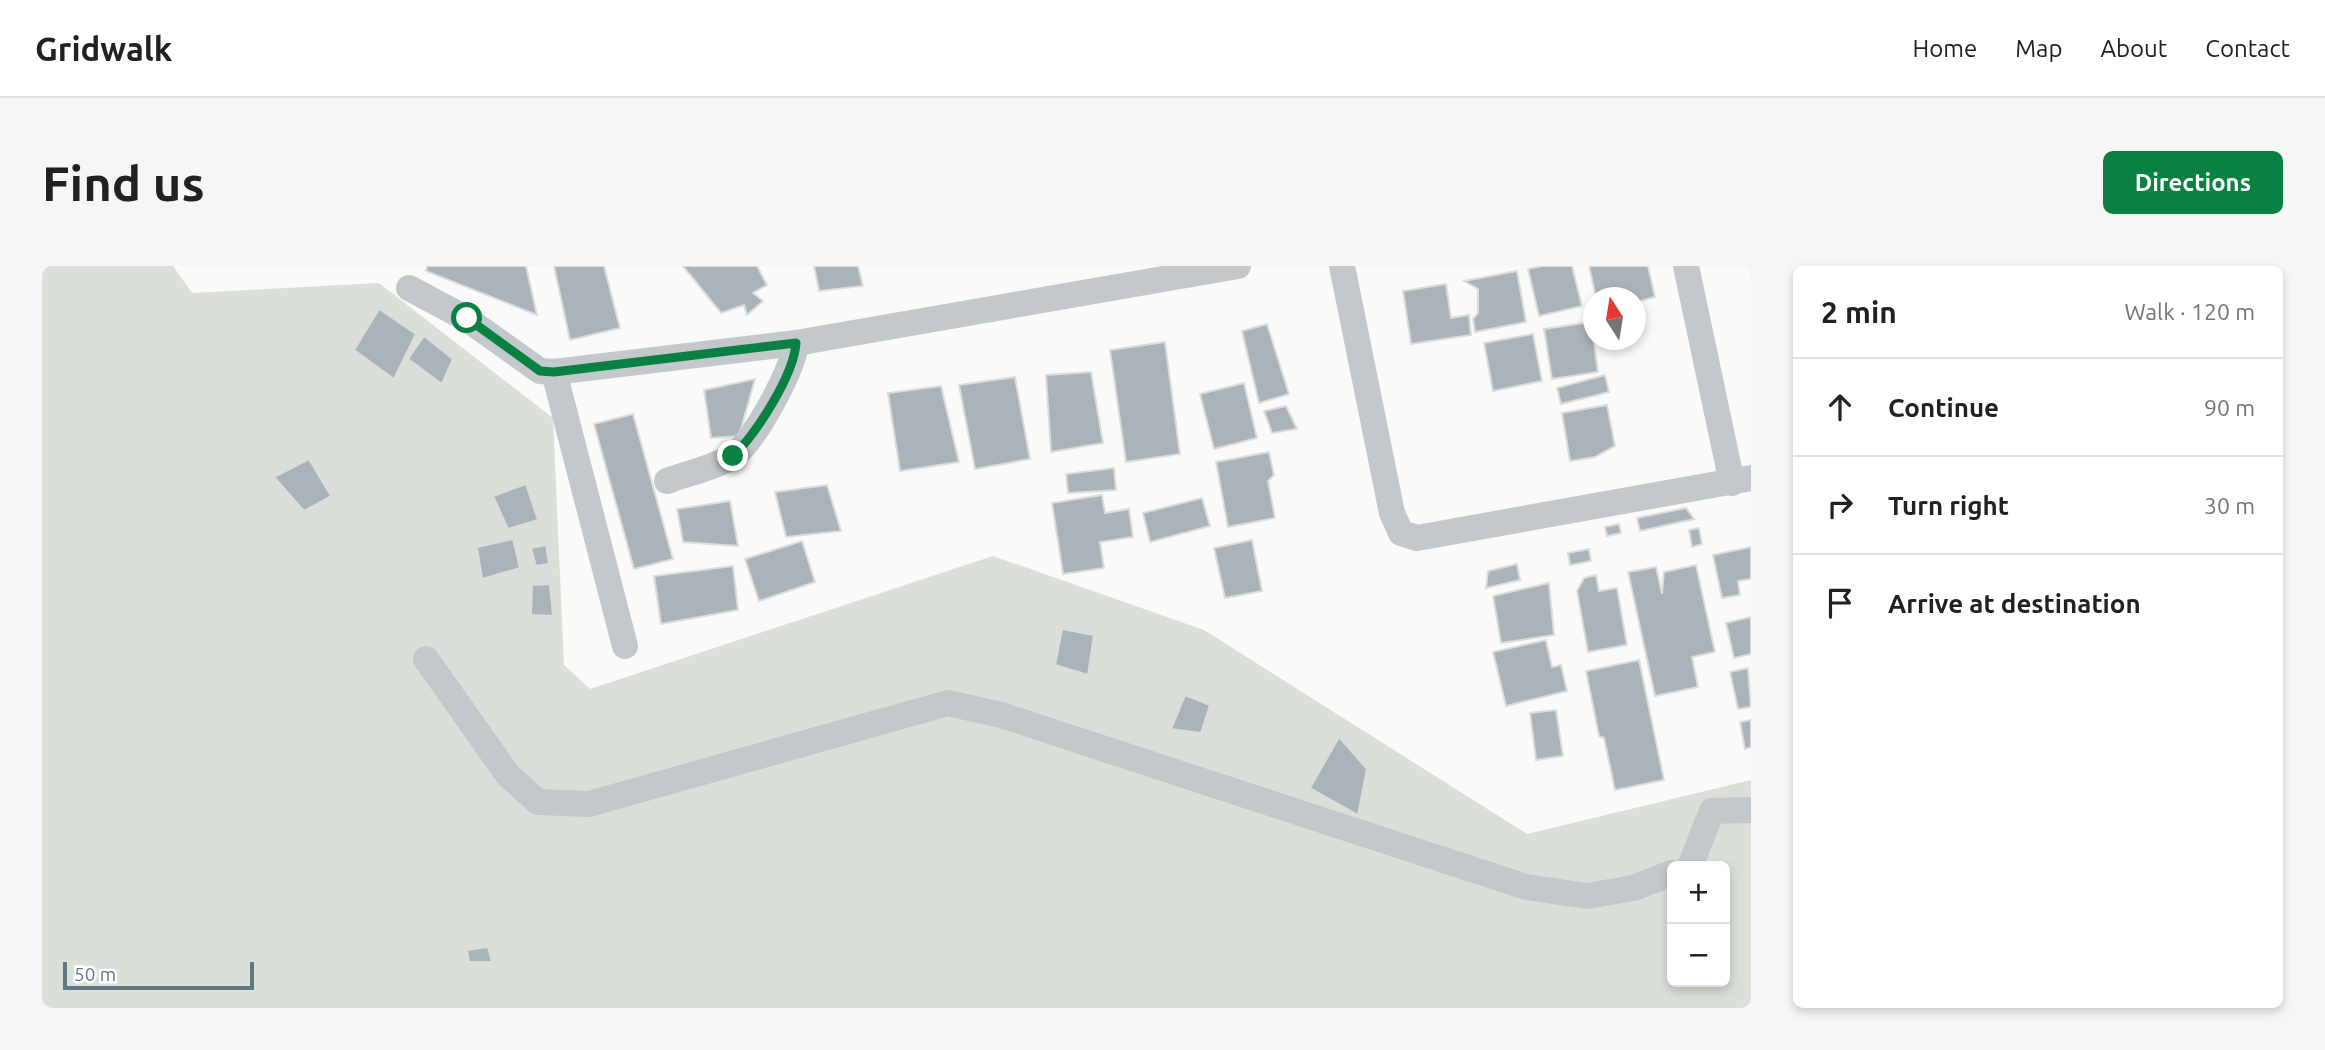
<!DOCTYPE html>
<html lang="en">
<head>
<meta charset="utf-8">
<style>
  :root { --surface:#fff; --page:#f6f6f6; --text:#202124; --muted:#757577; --line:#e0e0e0; --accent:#0b8043 }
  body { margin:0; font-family:Ubuntu,sans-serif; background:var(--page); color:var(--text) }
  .controls { position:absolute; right:21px; bottom:21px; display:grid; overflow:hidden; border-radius:10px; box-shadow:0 4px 10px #0003 }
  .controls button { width:63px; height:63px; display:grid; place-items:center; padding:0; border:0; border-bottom:2px solid var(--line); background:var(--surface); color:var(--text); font:35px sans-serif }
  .compass { position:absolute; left:1541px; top:21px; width:63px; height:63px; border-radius:50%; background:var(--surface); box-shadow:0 4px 10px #0003; rotate:348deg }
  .scale { position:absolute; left:21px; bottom:18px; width:191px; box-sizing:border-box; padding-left:7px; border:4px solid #657683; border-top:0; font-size:19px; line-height:24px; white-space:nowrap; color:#657683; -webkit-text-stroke:5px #fff; paint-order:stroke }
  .stop { position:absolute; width:21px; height:21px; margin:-16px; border:5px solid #0b8043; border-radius:50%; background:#fff }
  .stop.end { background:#0b8043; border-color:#fff; box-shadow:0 2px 7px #0008 }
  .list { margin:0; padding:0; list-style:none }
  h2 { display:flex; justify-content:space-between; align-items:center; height:91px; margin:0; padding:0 28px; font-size:30px }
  h2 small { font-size:23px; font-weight:400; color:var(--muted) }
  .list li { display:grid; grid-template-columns:46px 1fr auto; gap:21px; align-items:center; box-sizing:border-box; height:98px; padding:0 28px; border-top:2px solid var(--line) }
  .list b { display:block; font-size:26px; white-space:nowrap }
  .list em { font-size:23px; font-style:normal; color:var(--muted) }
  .icon { flex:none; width:38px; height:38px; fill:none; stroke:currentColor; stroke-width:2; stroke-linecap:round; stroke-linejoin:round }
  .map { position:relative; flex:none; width:1709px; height:742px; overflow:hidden; border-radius:10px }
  header { display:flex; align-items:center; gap:42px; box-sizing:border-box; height:98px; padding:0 35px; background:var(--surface); border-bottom:2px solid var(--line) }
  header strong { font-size:33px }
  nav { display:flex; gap:38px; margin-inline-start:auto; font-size:24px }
  .intro { display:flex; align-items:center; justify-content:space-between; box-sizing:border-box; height:168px; padding:0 42px }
  h1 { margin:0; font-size:49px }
  .button { padding:18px 32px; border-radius:10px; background:var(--accent); color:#fff; font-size:24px; font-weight:700 }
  main { display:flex; gap:42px; padding:0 42px }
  aside { flex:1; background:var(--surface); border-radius:10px; box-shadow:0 4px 10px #0003 }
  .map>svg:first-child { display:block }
  .green { fill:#dadfd7; fill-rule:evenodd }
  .building { fill:#aab3b9; stroke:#dcdcda; stroke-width:2 }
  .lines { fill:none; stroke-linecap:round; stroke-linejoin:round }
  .minor { stroke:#c3c8cc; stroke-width:26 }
  .route { stroke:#0b8043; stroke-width:9 }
</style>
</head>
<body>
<header>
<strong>Gridwalk</strong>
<nav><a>Home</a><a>Map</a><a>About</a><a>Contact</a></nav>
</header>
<div class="intro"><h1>Find us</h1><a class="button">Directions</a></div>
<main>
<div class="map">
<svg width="1709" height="742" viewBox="0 0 1709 742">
  <rect width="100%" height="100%" fill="#fafaf8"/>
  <!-- green -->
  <path class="green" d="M0 0H131L150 27 337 17 511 152 522 399 548 423 951 290 1162 364 1485 568 1709 514V742H0ZM1630 600H1683V716H1630Z"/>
  <!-- building -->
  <g class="building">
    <path d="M385 0H484L495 49 384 5Z"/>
    <path d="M512 0H562L578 62 528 74Z"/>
    <path d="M641 0H715L725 19 711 27 721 35 705 49 702 39 679 47Z"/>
    <path d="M772 0H816L821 20 777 25Z"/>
    <path d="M1500 0H1530L1540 40 1497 50 1486 3Z"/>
    <path d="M1547 0H1606L1613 31 1594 36V32H1554Z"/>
    <path d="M1475 5 1484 56 1433 66 1431 53 1436 47V23L1422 15Z"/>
    <path d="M1404 18 1409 52 1427 49 1429 69 1369 78 1361 25Z"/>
    <path d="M337 43 374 68 352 113 312 84Z"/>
    <path d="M1549 56 1556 106 1510 113 1502 63Z"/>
    <path d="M1225 58 1247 128 1217 137 1200 65Z"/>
    <path d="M1491 68 1500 115 1451 125 1442 77Z"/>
    <path d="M382 70 411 93 400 118 366 93Z"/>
    <path d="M1123 76 1138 188 1084 196 1068 84Z"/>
    <path d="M1049 106 1061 177 1009 186 1004 109Z"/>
    <path d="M1563 109 1567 126 1519 138 1515 122Z"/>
    <path d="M973 111 988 193 933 203 917 119Z"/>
    <path d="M713 113 697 170 669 172 662 124Z"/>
    <path d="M1202 117 1215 172 1172 183 1158 128Z"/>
    <path d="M899 120 917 196 858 205 846 127Z"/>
    <path d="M1565 139 1573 180 1553 191 1528 195 1520 147Z"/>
    <path d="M1244 140 1255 163 1230 167 1222 145Z"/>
    <path d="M591 148 631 293 592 303 552 158Z"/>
    <path d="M1227 186 1232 209 1226 215 1233 252 1186 261 1174 196Z"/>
    <path d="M267 193 289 230 262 245 232 211Z"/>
    <path d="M1072 202 1074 224 1026 227 1024 208Z"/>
    <path d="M484 218 496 254 466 263 451 230Z"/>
    <path d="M785 219 799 265 744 271 733 226Z"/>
    <path d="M1060 229 1063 247 1087 243 1091 271 1058 276 1062 302 1021 308 1010 237Z"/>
    <path d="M1160 232 1168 260 1108 276 1101 247Z"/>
    <path d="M688 235 696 280 641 276 635 243Z"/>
    <path d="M1644 242 1652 253 1598 265 1595 252Z"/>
    <path d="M1577 258 1579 267 1565 270 1563 261Z"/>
    <path d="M1657 262 1660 278 1650 281 1647 264Z"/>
    <path d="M471 273 478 302 440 313 435 281Z"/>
    <path d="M1210 274 1220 325 1183 332 1172 282Z"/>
    <path d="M760 275 773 316 717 335 703 293Z"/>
    <path d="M504 279 507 298 494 300 489 282Z"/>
    <path d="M1709 281V313L1696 315 1698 329 1680 332 1671 289Z"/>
    <path d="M1547 283 1549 295 1528 299 1526 287Z"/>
    <path d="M1475 298 1478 314 1444 322 1446 305Z"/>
    <path d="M1654 299 1673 386 1650 391 1656 421 1613 430 1586 306 1614 301 1620 328 1622 306Z"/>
    <path d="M691 300 696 344 619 358 612 310Z"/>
    <path d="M1554 309 1557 325 1575 322 1585 379 1546 386 1535 325 1542 312Z"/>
    <path d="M1507 317 1512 369 1459 377 1451 330Z"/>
    <path d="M508 318 511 350 489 349 490 319Z"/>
    <path d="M1709 351V388L1692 392 1684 357Z"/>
    <path d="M1020 363 1052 369 1046 409 1013 399Z"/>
    <path d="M1504 374 1510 401 1519 399 1525 425 1464 440 1451 386Z"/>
    <path d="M1597 394 1622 514 1573 524 1562 472 1557 470 1544 405Z"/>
    <path d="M1706 402 1709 441 1696 443 1688 406Z"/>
    <path d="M1143 429 1168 439 1159 467 1129 463Z"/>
    <path d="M1514 444 1521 490 1494 494 1488 447Z"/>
    <path d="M1709 454V481L1703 483 1698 456Z"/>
    <path d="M1297 471 1325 503 1316 549 1268 522Z"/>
    <path d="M446 681 450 696H427L425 684Z"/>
  </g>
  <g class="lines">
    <!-- minor -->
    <g class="minor">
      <path d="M1300 0 1350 247 1359 267 1375 272 1709 212"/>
      <path d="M1644 0 1690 217"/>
      <path d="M367 22 425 53 498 105 512 106 754 77 1196 0"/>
      <path d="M512 106 583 380"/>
      <path d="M625 215C646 207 672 202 691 190 712 176 752 102 754 77"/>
      <path d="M384 393 466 509 496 536 547 538 906 437 959 449 1484 621 1545 630 1591 622 1630 607"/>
      <path d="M1648 600 1670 545 1709 544"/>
    </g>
  </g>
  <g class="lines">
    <!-- route -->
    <path class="route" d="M425 52 498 105 512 106 754 77C752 109 714 168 691 190"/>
  </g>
</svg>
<div class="controls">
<button>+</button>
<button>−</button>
</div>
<svg class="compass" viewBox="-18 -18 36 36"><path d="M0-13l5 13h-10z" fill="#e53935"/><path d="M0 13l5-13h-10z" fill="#757577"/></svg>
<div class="scale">50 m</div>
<div class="stop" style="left:425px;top:52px"></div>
<div class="stop end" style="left:691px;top:190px"></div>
</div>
<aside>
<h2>2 min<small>Walk · 120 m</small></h2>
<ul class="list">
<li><svg class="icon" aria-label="ahead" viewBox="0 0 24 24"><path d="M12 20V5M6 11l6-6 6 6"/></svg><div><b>Continue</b></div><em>90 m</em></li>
<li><svg class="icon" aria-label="right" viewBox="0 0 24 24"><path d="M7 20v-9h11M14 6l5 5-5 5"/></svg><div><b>Turn right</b></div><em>30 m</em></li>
<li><svg class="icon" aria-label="arrive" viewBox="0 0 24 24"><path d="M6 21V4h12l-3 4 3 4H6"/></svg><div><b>Arrive at destination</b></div></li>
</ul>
</aside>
</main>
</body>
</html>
